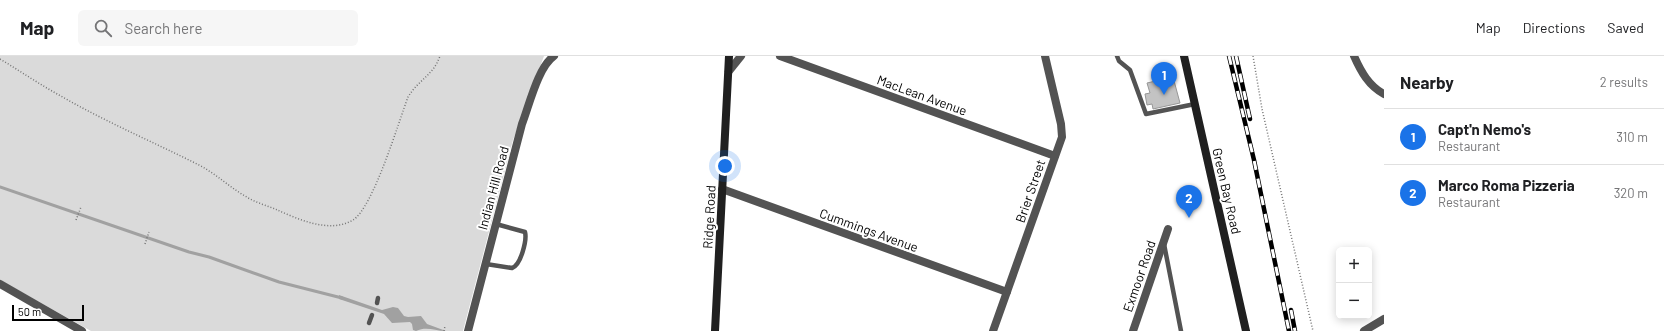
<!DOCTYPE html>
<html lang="en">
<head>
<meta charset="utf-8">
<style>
  :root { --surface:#fff; --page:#f6f6f6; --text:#202124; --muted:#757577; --line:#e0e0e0; --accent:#1a73e8 }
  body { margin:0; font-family:Barlow,sans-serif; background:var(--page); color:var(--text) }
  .controls { position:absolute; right:12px; bottom:12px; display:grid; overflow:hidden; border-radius:6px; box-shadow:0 2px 10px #0003 }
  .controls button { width:36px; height:36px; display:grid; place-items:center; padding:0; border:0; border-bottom:1px solid var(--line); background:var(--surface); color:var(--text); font:20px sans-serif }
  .scale { position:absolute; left:12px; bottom:10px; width:72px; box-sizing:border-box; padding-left:4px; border:2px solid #000; border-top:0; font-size:11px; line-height:14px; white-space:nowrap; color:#000; -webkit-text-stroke:3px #fff; paint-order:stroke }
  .you { position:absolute; left:725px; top:110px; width:14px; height:14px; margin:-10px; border:3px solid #fff; border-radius:50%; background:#1a73e8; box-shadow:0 0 0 6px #1a73e833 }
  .badge { display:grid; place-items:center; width:26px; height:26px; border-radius:50%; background:var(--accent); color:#fff; font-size:13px; font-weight:700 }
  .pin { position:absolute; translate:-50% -33px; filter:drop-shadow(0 1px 2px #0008) }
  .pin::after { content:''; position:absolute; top:21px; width:14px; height:12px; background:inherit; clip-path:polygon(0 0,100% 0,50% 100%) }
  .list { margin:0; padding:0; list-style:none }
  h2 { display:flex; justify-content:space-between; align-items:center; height:52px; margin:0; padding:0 16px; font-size:17px }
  h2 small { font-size:13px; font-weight:400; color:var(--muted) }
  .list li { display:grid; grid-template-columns:26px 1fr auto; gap:12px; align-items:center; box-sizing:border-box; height:56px; padding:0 16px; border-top:1px solid var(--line) }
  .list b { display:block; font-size:15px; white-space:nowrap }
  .list p { margin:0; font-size:13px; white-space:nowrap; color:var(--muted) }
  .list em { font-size:13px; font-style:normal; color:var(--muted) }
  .icon { flex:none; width:22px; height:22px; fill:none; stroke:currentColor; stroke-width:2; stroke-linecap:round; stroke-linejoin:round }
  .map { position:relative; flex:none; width:1384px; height:275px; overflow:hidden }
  header { display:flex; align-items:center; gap:24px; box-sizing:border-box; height:56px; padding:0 20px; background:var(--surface); border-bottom:1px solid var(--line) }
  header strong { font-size:19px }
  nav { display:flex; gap:22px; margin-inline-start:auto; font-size:14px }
  .search { width:280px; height:36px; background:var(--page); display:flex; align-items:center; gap:10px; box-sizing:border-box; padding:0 14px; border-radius:6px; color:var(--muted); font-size:15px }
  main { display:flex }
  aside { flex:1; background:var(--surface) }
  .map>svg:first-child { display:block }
  .green { fill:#dadada }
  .water { fill:#a1a1a1 }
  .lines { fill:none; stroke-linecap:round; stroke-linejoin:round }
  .stream { stroke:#a1a1a1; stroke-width:3 }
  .building { fill:#c3c3c3; stroke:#979797 }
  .path { stroke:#757575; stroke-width:1.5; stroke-dasharray:1 2; stroke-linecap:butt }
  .lane { stroke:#535353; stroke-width:4.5 }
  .street { stroke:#535353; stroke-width:8 }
  .secondary { stroke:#202020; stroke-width:8 }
  .rail-casing { stroke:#000; stroke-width:4.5 }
  .rail { stroke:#fff; stroke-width:3; stroke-dasharray:9; stroke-linecap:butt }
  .labels { text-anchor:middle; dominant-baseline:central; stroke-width:4; stroke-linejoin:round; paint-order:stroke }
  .street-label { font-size:13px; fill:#000; stroke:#fff }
</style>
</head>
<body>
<header>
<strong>Map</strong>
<div class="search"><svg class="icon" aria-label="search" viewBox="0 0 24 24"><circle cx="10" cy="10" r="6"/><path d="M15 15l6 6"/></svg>Search here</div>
<nav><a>Map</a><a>Directions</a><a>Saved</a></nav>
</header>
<main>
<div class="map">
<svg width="1384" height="275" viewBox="0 0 1384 275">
  <rect width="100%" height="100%" fill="#fff"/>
  <!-- green -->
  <path class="green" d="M0 0H544L513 84 463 275H91L0 224Z"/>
  <!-- water -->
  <path class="water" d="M339 239 382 254 393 251 398 252 404 260 408 261 421 260 427 268 446 275C434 275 427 270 416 275L413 274 412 268 410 266 392 267 384 258 339 243Z"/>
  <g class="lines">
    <!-- stream -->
    <path class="stream" d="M0 131 189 196 209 201 279 226 342 242"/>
  </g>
  <!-- building -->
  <path class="building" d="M1173 21 1180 47 1153 53 1152 48 1147 49 1145 38 1150 37 1147 27Z"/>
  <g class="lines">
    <!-- path -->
    <g class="path">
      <path d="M1253 0 1262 53 1313 275"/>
      <path d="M0 3C20 15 39 28 59 39 104 65 151 85 197 108 215 117 228 130 245 140 254 146 265 149 275 153 298 163 329 178 353 164 373 152 399 65 408 41 419 23 433 20 440 0"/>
      <path d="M76 164 81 151"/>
      <path d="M145 188 149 176"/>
      <path d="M444 275 445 270"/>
    </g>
    <!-- lane -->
    <g class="lane">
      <path d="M1117 0 1119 5 1130 14 1146 58 1195 48"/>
      <path d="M1164 188 1181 275"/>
      <path d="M486 208 512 212C521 209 527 184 525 176L496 168"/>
      <path d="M377 247 378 242"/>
      <path d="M369 267 372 259"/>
    </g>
    <!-- street -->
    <g class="street">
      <path d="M780 0 1055 100"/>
      <path d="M1354 0C1361 16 1369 30 1384 38"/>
      <path d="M729 15 741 0"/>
      <path d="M722 133 1007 236"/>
      <path d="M0 228 82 275"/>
      <path d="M468 275 522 68C529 50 538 11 554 0"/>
      <path d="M993 275 1062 81 1061 68 1045 0"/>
      <path d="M1133 275 1168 173"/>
      <path d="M1364 275 1384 263"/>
    </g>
    <!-- secondary -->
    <g class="secondary">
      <path d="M1184 0 1246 275"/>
      <path d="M715 275 729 0"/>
    </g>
    <!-- rail casing -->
    <g class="rail-casing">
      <g id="rail">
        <path d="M1229 0 1254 104 1289 275"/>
        <path d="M1236 0 1250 63"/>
        <path d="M1291 254 1295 275"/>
      </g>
    </g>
    <!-- rail -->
    <use href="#rail" class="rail"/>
  </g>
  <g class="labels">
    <!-- street labels -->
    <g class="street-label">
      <text transform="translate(922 39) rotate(20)">MacLean Avenue</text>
      <text transform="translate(493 132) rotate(-75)">Indian Hill Road</text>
      <text transform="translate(1030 135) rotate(-71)">Brier Street</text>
      <text transform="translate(1227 135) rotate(77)">Green Bay Road</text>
      <text transform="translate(709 161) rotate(-87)">Ridge Road</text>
      <text transform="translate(869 174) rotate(20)">Cummings Avenue</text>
      <text transform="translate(1139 220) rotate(-71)">Exmoor Road</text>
    </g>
  </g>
</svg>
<div class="controls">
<button>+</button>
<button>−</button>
</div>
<div class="scale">50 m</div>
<div class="you"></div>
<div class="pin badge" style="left:1164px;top:39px">1</div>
<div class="pin badge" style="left:1189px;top:162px">2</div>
</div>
<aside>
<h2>Nearby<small>2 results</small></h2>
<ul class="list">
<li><span class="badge">1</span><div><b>Capt'n Nemo's</b><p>Restaurant</p></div><em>310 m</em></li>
<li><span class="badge">2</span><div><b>Marco Roma Pizzeria</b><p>Restaurant</p></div><em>320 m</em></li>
</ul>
</aside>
</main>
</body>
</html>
